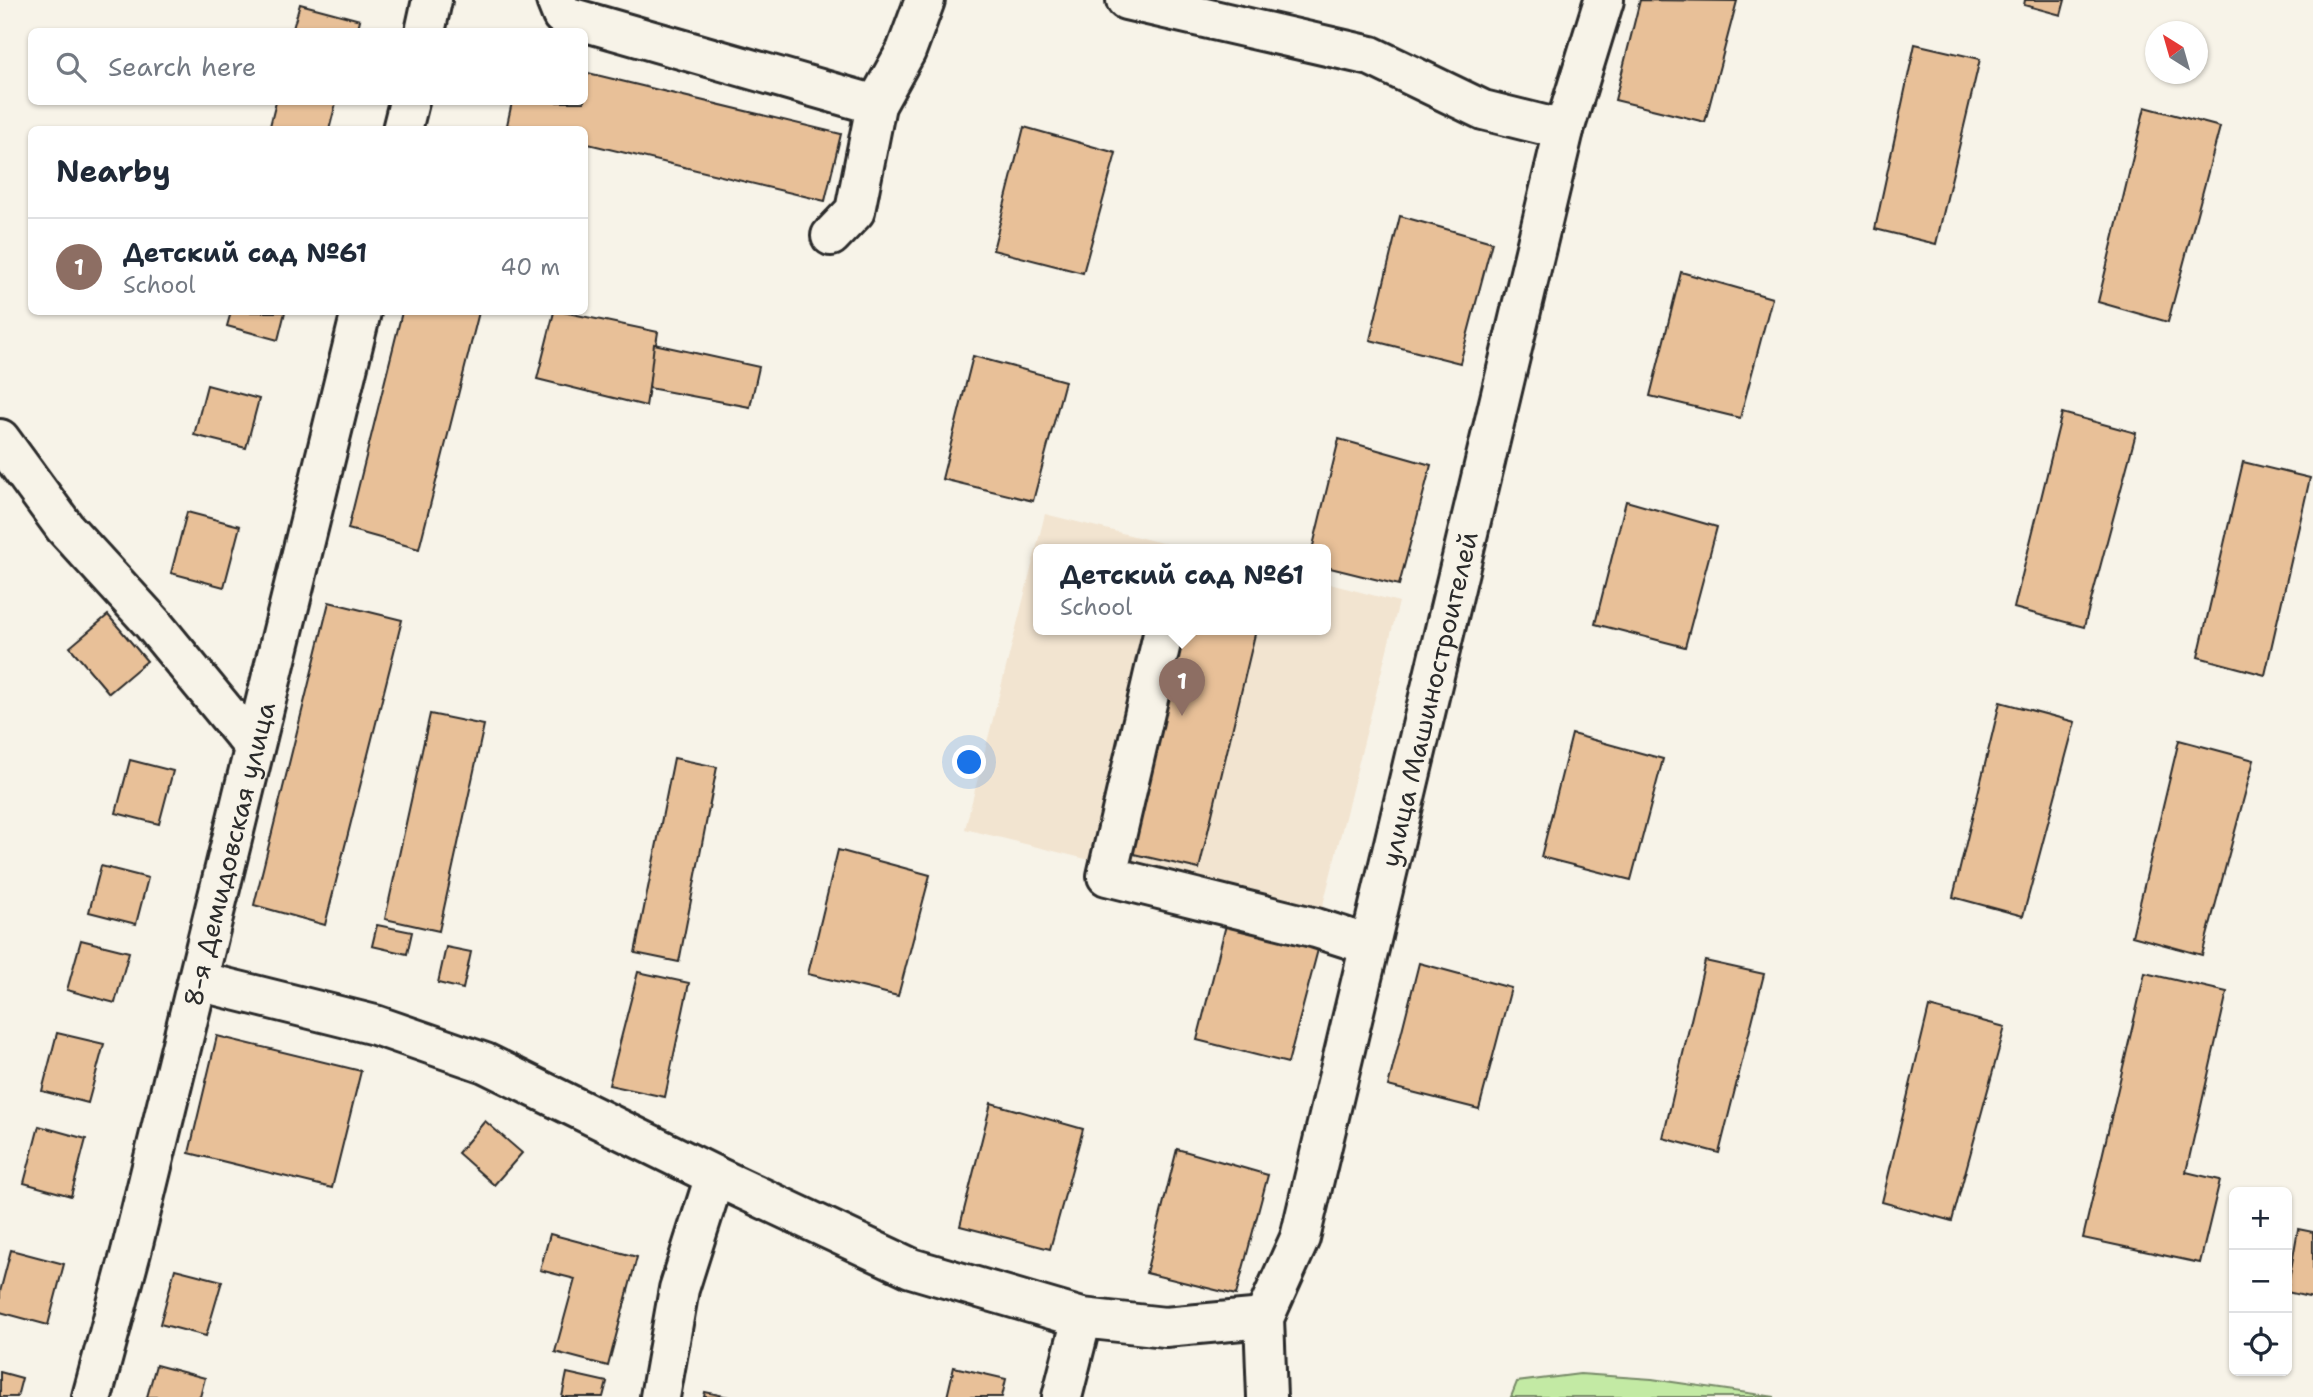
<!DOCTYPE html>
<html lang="en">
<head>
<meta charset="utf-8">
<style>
  :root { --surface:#fff; --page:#f2f2f3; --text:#1f2937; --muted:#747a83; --line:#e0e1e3; --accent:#b45309 }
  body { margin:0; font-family:"Shantell Sans",sans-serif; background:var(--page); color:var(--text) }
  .controls { position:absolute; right:21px; bottom:21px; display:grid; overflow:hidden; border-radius:10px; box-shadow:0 2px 5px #0004 }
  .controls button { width:63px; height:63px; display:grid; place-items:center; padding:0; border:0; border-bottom:2px solid var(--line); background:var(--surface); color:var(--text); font:35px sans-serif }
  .compass { position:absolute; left:2145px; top:21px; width:63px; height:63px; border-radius:50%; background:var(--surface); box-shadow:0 2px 5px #0004; rotate:323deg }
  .you { position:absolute; left:970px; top:763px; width:24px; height:24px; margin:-18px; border:5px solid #fff; border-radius:50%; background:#1a73e8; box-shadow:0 0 0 10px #1a73e833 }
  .badge { display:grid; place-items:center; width:46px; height:46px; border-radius:50%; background:var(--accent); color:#fff; font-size:23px; font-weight:700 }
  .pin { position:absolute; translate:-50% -58px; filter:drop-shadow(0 2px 4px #0008) }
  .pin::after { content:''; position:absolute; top:37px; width:24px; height:21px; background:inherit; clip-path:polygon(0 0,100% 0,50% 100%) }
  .popup { position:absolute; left:1033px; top:544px; width:298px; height:91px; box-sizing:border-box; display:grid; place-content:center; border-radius:10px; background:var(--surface); filter:drop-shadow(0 2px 5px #0005); font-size:23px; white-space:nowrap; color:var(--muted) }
  .popup b { font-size:26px; color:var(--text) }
  .popup::after { content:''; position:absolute; left:50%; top:100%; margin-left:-14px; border:14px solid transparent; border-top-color:var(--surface) }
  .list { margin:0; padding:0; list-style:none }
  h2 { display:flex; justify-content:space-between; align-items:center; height:91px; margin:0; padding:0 28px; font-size:30px }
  h2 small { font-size:23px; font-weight:400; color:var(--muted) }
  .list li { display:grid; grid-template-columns:46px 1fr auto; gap:21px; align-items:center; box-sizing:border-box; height:98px; padding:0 28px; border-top:2px solid var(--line) }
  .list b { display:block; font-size:26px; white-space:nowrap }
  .list p { margin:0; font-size:23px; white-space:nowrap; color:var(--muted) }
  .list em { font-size:23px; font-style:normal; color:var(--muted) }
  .icon { flex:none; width:38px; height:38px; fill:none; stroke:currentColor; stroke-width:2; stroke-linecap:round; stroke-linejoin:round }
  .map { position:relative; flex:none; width:2313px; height:1397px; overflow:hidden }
  .search { position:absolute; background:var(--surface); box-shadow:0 2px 5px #0004; left:28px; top:28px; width:560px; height:77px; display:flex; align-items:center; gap:18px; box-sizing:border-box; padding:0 24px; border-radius:10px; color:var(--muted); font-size:26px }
  .panel { position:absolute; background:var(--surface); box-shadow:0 2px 5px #0004; left:28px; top:126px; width:560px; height:189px; border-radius:10px }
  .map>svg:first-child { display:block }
  .built { fill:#f2e4d0 }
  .green { fill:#c3eaa4; stroke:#778a68; stroke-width:2 }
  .building { fill:#e8c098; stroke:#2b2b2b; stroke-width:2 }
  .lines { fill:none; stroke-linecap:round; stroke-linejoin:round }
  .minor-casing { stroke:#2b2b2b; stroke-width:44 }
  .minor { stroke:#f7f3e8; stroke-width:38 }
  .labels { text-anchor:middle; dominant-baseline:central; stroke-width:5; stroke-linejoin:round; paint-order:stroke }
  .street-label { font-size:26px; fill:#2b2b2b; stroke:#f7f3e8 }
</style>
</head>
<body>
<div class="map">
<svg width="2313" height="1397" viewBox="0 0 2313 1397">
  <rect width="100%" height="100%" fill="#f7f3e8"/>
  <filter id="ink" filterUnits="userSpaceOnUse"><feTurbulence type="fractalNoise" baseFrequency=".0143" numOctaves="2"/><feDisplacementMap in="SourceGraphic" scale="14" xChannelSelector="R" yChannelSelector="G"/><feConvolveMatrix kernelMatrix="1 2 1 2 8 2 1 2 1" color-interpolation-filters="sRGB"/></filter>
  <g filter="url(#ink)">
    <!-- built -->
    <path class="built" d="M1045 514 1190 550H1038V630H1326V583L1399 602 1320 917 965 829Z"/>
    <!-- green -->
    <path class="green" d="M1580 1374 1652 1379 1775 1397H1511L1517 1382Z"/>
    <!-- building -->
    <g class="building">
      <path d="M1640 0 1737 1 1705 122 1615 100Z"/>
      <path d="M2025 0H2065L2061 15 2024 5Z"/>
      <path d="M300 4 360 20 357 32H292Z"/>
      <path d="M1915 44 1980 59 1936 244 1875 229Z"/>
      <path d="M584 72 841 134 825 201 584 143V130H527L507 125 512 102H584Z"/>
      <path d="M276 102H331L336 103 329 130H269Z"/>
      <path d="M2145 107 2220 127 2168 322 2098 302Z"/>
      <path d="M1024 127 1116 153 1083 273 993 250Z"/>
      <path d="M1400 216 1492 242 1460 363 1370 340Z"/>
      <path d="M1681 272 1772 298 1740 418 1650 396Z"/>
      <path d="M231 312H285L278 340 227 326Z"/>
      <path d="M402 312H479L419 549 348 529Z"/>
      <path d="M554 312H563L658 332 646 406 537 379Z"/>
      <path d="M654 344 759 367 750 407 649 388Z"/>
      <path d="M973 356 1065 381 1033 501 942 479Z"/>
      <path d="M207 385 259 399 246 448 194 435Z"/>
      <path d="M2062 413 2136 433 2084 627 2014 608Z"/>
      <path d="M1339 439 1431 465 1399 585 1326 567V550H1312Z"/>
      <path d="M2243 462 2310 478 2265 675 2198 657Z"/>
      <path d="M1626 501 1717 527 1685 647 1595 624Z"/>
      <path d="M187 512 240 526 224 587 171 573Z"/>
      <path d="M329 602 402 620 325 925 254 905Z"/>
      <path d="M108 615 147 661 109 693 70 647Z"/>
      <path d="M1177 630H1256L1199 869 1125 852Z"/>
      <path d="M2000 702 2075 722 2023 916 1953 897Z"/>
      <path d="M430 714 484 725 439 931 385 919Z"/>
      <path d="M1572 734 1663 759 1631 880 1541 857Z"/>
      <path d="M2179 740 2254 760 2202 955 2132 936Z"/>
      <path d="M674 758 717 767 679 962 635 953Z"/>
      <path d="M130 760 173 771 159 824 116 813Z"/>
      <path d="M838 850 930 875 898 996 808 974Z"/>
      <path d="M101 866 148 878 136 924 89 912Z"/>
      <path d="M1228 917 1320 942 1288 1063 1197 1040Z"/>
      <path d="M377 925 412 932 407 954 372 946Z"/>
      <path d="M81 940 129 952 115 1003 67 990Z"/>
      <path d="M446 947 471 952 463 989 438 983Z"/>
      <path d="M1705 961 1764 974 1719 1153 1663 1138Z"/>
      <path d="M1419 963 1511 988 1479 1109 1388 1086Z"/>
      <path d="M638 972 689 983 665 1097 609 1085Z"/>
      <path d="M2145 973 2227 992 2186 1172 2220 1180 2200 1263 2083 1238Z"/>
      <path d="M1929 1007 2005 1027 1952 1221 1882 1202Z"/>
      <path d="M57 1033 104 1044 88 1103 42 1091Z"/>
      <path d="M217 1036 361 1071 332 1188 189 1153Z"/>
      <path d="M991 1103 1083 1129 1050 1249 960 1226Z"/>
      <path d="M485 1121 522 1153 494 1185 458 1153Z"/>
      <path d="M39 1126 86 1139 71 1196 24 1183Z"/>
      <path d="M1177 1149 1268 1175 1236 1295 1146 1273Z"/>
      <path d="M2298 1229 2313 1232V1298L2287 1292Z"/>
      <path d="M550 1234 637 1257 608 1366 555 1352 575 1279 540 1270Z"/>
      <path d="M11 1250 64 1264 48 1325 0 1312V1292Z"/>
      <path d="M175 1269 222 1281 206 1336 160 1324Z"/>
      <path d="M156 1365 205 1378 200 1397H147Z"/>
      <path d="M954 1367 1006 1379 1002 1397H947Z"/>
      <path d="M0 1372 22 1378 17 1397H0Z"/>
      <path d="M567 1373 607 1382 603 1397H562Z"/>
      <path d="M705 1392 729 1397H704Z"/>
    </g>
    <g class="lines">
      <!-- minor casing -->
      <g class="minor-casing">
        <g id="minor">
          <path d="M556 0 562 15 876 105"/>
          <path d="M1126 0 1371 56 1483 110 1564 130"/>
          <path d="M425 32 432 0"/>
          <path d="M402 130 409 102"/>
          <path d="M831 236 855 211 876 105 906 51 925 0"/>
          <path d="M0 439 65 528 153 624 254 747"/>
          <path d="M1164 630 1107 876 1316 928 1369 945"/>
          <path d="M198 981 375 1025 485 1063 715 1176 911 1268 1082 1318 1165 1327 1264 1318"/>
          <path id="s1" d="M92 1397 131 1252 361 312"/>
          <path d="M660 1397 679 1289 715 1176"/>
          <path d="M1062 1397 1082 1318"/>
          <path id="s2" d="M1267 1397 1264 1318 1300 1238 1564 130 1604 0"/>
        </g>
      </g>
      <!-- minor -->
      <use href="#minor" class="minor"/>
    </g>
  </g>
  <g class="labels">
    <!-- street labels -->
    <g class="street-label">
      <text stroke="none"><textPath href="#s2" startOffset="721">улица Машиностроителей</textPath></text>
      <text stroke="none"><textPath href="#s1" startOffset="560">8-я Демидовская улица</textPath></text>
    </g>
  </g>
</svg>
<div class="controls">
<button>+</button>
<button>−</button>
<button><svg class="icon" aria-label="locate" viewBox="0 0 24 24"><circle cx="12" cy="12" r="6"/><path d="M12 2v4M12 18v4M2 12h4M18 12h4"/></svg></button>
</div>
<svg class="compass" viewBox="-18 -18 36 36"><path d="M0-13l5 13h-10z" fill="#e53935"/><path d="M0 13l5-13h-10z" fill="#747a83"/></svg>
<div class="you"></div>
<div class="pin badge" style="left:1182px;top:716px;background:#8d6e63">1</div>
<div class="popup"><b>Детский сад №61</b>School</div>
<div class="search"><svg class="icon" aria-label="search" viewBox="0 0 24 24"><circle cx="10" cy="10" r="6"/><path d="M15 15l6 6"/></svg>Search here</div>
<section class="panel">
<h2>Nearby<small></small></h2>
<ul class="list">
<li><span class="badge" style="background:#8d6e63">1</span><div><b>Детский сад №61</b><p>School</p></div><em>40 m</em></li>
</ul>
</section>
</div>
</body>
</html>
